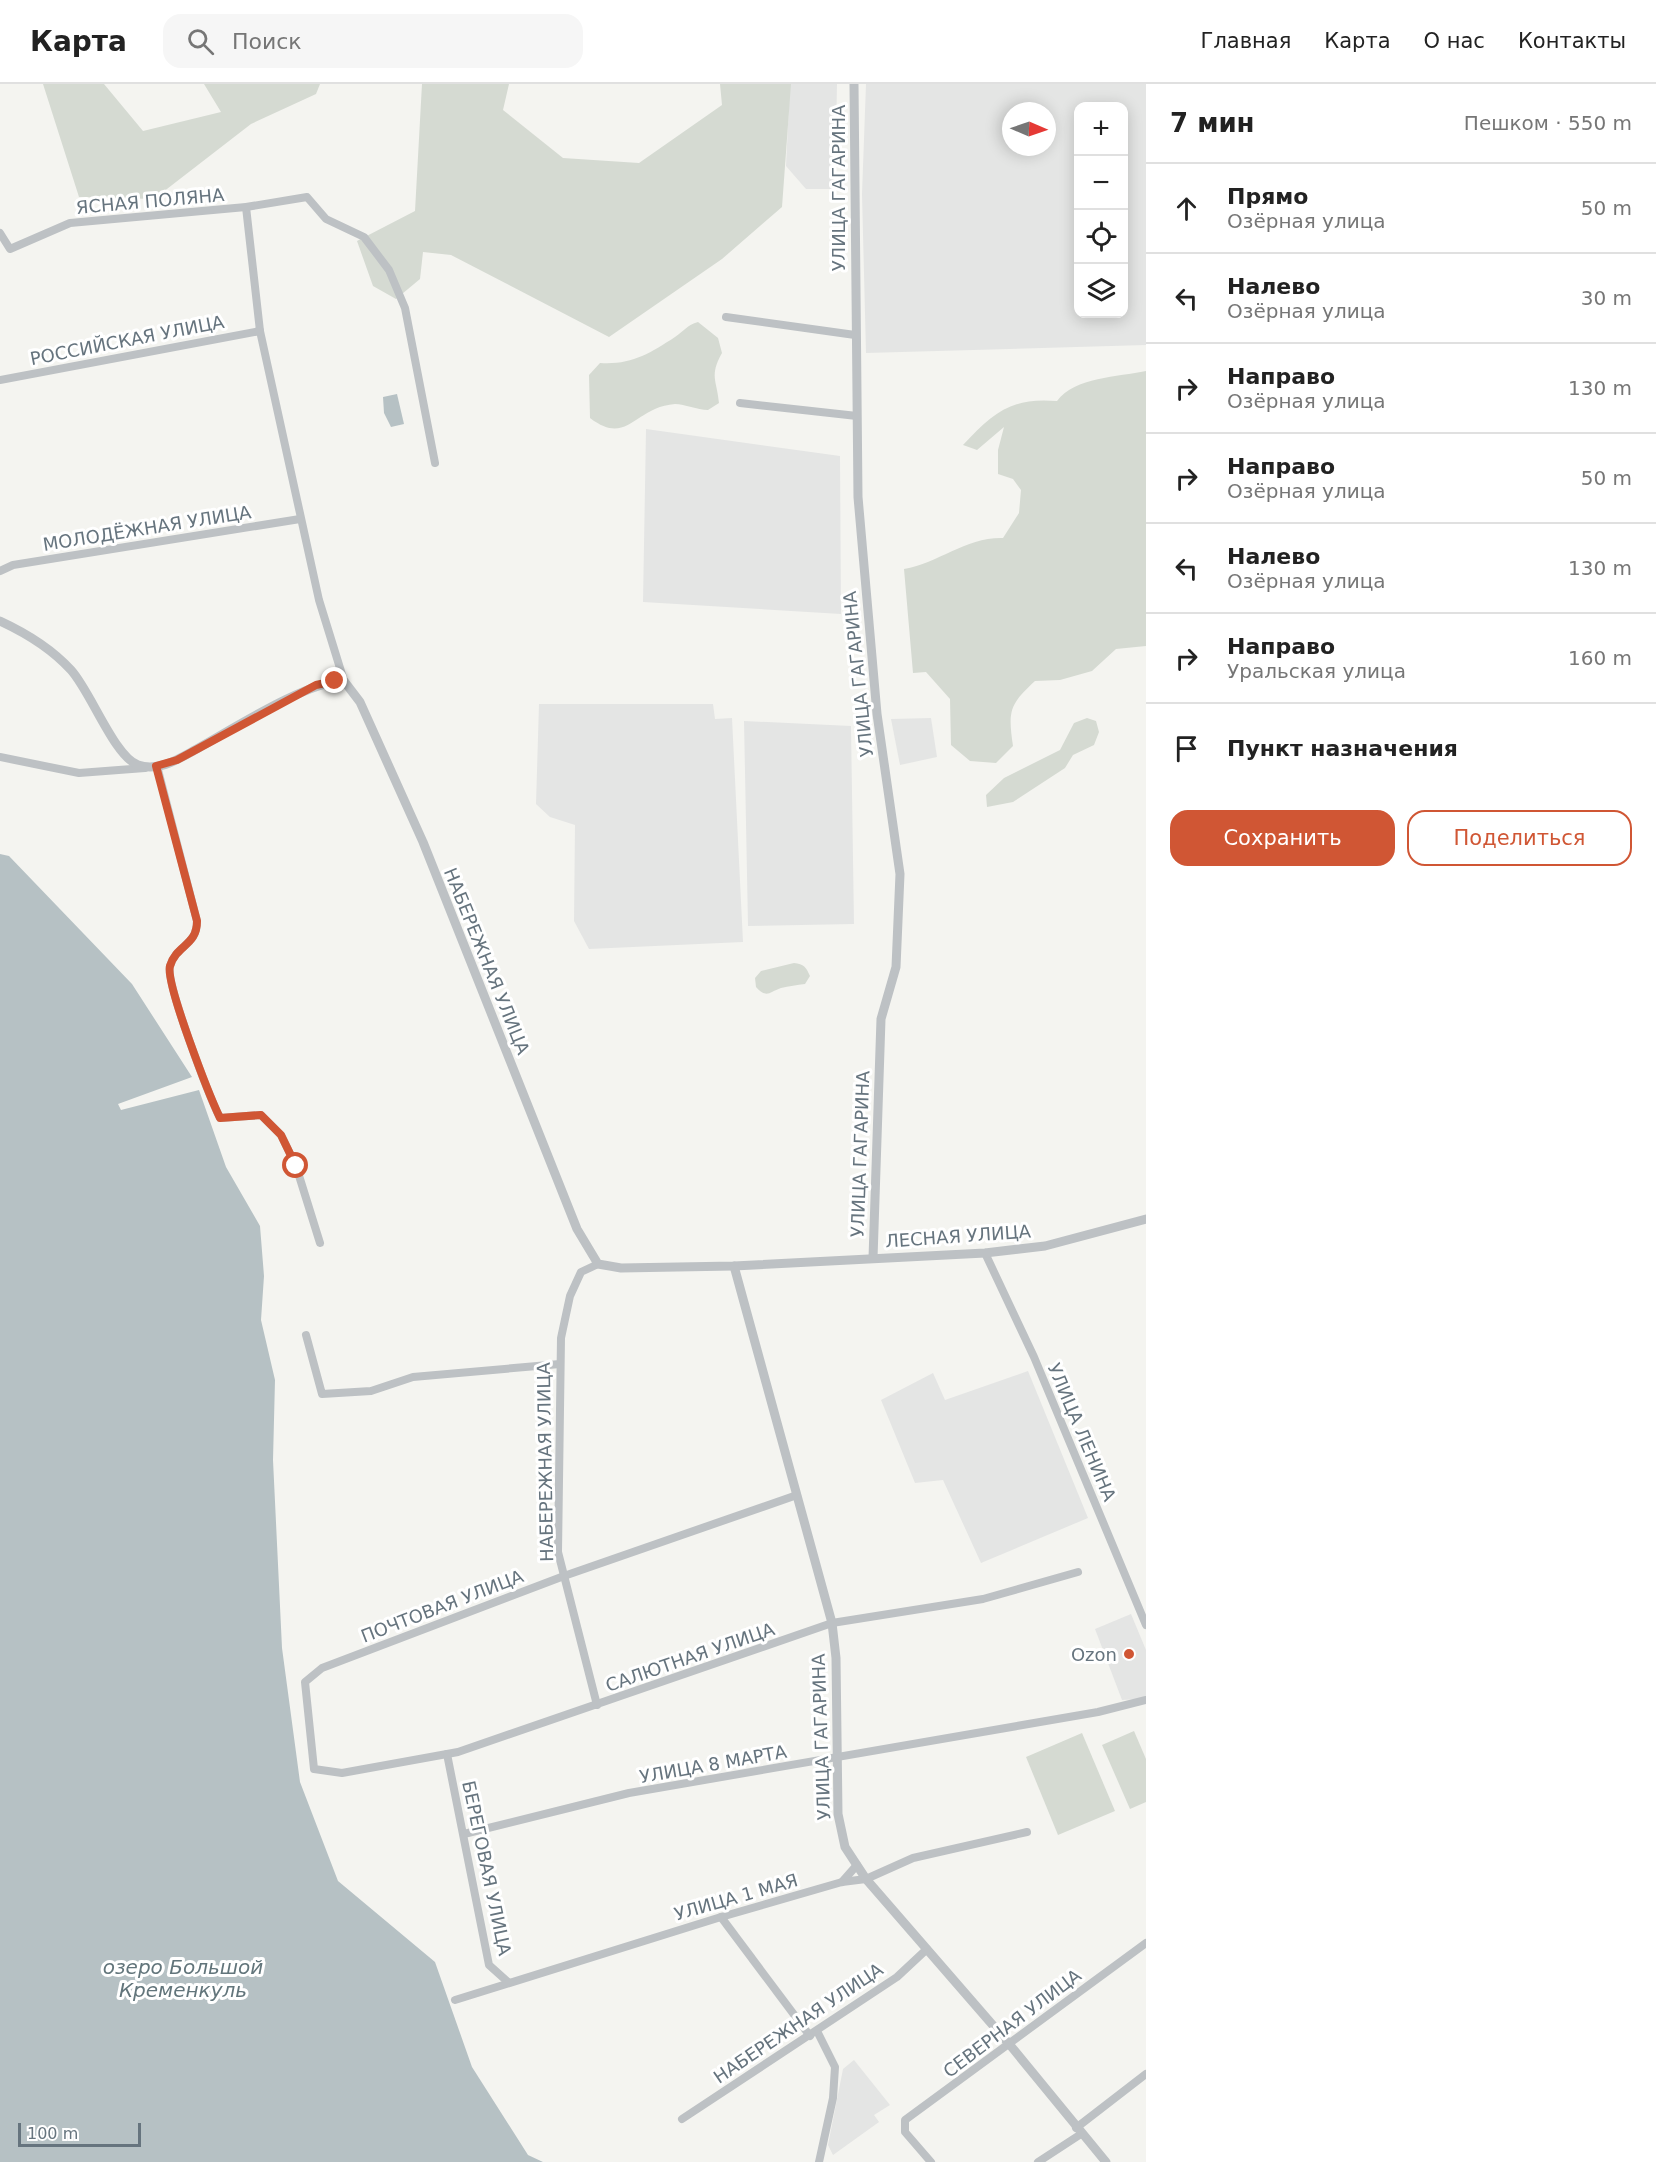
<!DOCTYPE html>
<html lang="ru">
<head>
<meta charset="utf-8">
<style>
  :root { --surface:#fff; --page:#f6f6f6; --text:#222; --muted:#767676; --line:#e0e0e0; --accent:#d05634 }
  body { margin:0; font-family:"DejaVu Sans",sans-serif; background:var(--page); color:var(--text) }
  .controls { position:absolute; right:18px; top:18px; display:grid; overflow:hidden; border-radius:12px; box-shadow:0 3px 15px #0003 }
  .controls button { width:54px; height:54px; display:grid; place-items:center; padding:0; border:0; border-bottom:2px solid var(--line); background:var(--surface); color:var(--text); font:30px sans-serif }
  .compass { position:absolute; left:1002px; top:18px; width:54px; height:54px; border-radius:50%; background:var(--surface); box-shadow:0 3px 15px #0003; rotate:92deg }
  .scale { position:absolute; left:18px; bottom:15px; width:123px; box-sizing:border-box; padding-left:6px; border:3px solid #66747e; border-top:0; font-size:16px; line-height:21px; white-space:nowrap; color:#66747e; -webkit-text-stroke:4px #fff; paint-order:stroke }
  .stop { position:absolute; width:18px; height:18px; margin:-14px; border:4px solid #d05634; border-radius:50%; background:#fff }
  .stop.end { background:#d05634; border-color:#fff; box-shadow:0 2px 6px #0008 }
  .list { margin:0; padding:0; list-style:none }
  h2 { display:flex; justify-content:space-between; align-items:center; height:78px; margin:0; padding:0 24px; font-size:26px }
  h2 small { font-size:20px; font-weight:400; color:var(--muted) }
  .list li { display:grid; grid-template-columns:39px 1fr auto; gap:18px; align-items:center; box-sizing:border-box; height:90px; padding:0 24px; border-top:2px solid var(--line) }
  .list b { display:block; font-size:22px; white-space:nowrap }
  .list p { margin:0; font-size:20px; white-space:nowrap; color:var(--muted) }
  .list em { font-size:20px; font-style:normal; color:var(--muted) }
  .actions { display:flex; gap:12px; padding:18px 24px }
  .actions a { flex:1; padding:14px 0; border:2px solid var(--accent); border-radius:18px; text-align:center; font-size:21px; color:var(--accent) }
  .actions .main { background:var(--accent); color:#fff }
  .icon { flex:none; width:33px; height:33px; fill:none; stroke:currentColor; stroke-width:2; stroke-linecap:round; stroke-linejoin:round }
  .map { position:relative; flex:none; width:1146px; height:2078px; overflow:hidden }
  header { display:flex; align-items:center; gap:36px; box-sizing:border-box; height:84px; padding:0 30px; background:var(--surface); border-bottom:2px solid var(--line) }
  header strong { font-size:28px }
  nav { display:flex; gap:33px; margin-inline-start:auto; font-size:21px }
  .search { width:420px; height:54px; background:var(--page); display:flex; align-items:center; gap:15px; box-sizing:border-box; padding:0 21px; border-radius:18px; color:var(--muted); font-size:22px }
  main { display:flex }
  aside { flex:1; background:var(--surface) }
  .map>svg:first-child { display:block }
  .built { fill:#e4e5e4; fill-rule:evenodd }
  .green { fill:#d5dad2 }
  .water { fill:#b6c1c4 }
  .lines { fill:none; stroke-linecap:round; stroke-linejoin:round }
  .minor { stroke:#bdc1c4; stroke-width:8 }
  .tertiary { stroke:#bdc1c4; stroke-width:9 }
  .route { stroke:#d05634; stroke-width:8 }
  .poi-dot { fill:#d05634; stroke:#fff; stroke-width:2 }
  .labels { text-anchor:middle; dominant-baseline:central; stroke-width:6; stroke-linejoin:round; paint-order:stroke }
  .street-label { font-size:18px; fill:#66747e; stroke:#fff }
  .poi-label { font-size:18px; fill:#66747e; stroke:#fff; text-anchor:end }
  .water-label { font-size:20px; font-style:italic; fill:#62757b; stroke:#fff }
</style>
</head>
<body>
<header>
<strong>Карта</strong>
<div class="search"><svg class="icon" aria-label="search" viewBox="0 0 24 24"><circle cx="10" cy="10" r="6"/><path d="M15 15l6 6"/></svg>Поиск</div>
<nav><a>Главная</a><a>Карта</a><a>О нас</a><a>Контакты</a></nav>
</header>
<main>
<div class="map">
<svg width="1146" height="2078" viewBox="0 0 1146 2078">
  <rect width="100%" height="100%" fill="#f4f4f0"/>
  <!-- built -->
  <g class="built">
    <path d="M790 0H837L835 105H806L786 82Z"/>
    <path d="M866 0H1146V261L866 269 862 110ZM1078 22H1124V230H1078ZM1011 27H1047V63H1011Z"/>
    <path d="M646 345 840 372 841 530 643 518Z"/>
    <path d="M539 620H713L715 635 732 634 743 858 589 865 574 837 575 741 550 733 536 720Z"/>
    <path d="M931 634 937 673 900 681 891 635Z"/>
    <path d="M744 637 851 642 854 840 748 842Z"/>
    <path d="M1028 1287 1088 1434 981 1479 943 1396 915 1399 881 1316 933 1289 945 1316Z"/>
    <path d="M1131 1530 1146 1566V1612L1138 1615 1122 1616 1095 1545Z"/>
    <path d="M854 1976 890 2021 874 2031 879 2038 833 2071 828 2061 843 1985Z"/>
  </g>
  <!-- green -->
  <g class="green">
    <path d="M43 0H104L143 47 221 28 204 0H320L316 10 251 40 154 115 79 113Z"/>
    <path d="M422 0H509L503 26 563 74 639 79 722 21 720 0H791L782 123 722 175 609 253 451 171 423 168 420 195 396 215 373 202 357 157 415 127Z"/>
    <path d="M698 238 718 254 722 269C709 292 717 296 719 319L708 326C697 326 685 320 675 320 634 323 628 363 590 334L589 291 600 279C631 281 649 270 675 253 684 247 687 241 698 238Z"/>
    <path d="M1146 287V562L1116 565 1092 587 1060 596 1035 597C1009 621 1008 627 1013 662L996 679 970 677 951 661 950 615 926 588 913 589 904 485C939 479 966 453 1003 454L1019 429 1021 406 1013 395 998 390V366L1004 343 977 366 963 361C993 329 1011 313 1057 317 1075 293 1118 293 1146 287Z"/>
    <path d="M1087 634 1096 637 1099 648 1094 661 1073 671 1065 684 1013 718 987 723 986 711 1004 694 1060 666 1074 639Z"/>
    <path d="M794 879C804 880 806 883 810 892L805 900C797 901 789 902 781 904 769 908 767 915 756 903L755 894 761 887Z"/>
    <path d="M1134 1647 1146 1675V1718L1130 1725 1102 1661Z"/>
    <path d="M1082 1649 1115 1727 1058 1751 1026 1673Z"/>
  </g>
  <!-- water -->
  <g class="water">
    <path d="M397 310 404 340 391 343 384 329 383 313Z"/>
    <path d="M0 770 9 772 132 900 192 993 118 1020 121 1026 199 1006 226 1083 260 1142 264 1192 261 1236 275 1296 273 1376 282 1564 300 1698 338 1797 435 1878 472 1983 528 2071 543 2078H0Z"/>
  </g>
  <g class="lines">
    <!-- minor -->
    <g class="minor">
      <path d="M246 123 260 247 319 516 344 597"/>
      <path d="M0 149 10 165 70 139 246 123 307 113 326 135 364 153 389 186 405 224 435 379"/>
      <path d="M726 233 855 251"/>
      <path d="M0 296 260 247"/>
      <path d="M740 319 857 332"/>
      <path d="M0 487 13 481 300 435"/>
      <path d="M0 673 79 689 145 684"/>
      <path d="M157 682 197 837C197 862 177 860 170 882 165 898 210 1014 220 1034L261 1031 281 1051 296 1082 320 1159"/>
      <path d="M985 1169 1034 1273 1146 1541"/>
      <path d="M306 1251 322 1310 371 1307 413 1293 560 1280"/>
      <path d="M797 1411 564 1492 322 1584 305 1598 314 1685 342 1689 458 1668 832 1539 983 1515 1078 1488"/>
      <path d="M597 1621 558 1468 561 1254 570 1212 581 1188 598 1180"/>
      <path d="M447 1670 489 1881 508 1898"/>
      <path d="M464 1750 629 1709 1098 1628 1146 1616"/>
      <path d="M842 1798 857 1781"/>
      <path d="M721 1833 810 1952"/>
      <path d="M455 1916 721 1833 842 1798 866 1795 913 1774 1027 1748"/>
      <path d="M817 1947 835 1983 833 2014 819 2078"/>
      <path d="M682 2035 897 1893 927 1865"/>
      <path d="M1076 2044 1146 1990"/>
      <path d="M931 2078 905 2048V2036L1146 1859"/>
      <path d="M1038 2078 1081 2050"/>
    </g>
    <!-- tertiary -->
    <g class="tertiary">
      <path d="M854 0 858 413 877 630 900 790 896 883 881 935 873 1174"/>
      <path d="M0 537C26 549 51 564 71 586 91 608 114 672 138 681 157 688 177 676 193 667 230 647 306 597 344 597L360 618 423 758 577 1145 598 1180 621 1184 734 1182 985 1169 1045 1162 1146 1135"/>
      <path d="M734 1182 832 1539 836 1574 838 1730 845 1763 866 1795 1010 1961 1106 2078"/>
    </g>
  </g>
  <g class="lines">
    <!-- route -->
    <path class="route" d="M296 1082 281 1051 261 1031 220 1034C210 1013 165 899 170 882 177 860 197 862 197 837L156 682 177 676 316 601 335 597"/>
  </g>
  <!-- markers -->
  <circle class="poi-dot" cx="1129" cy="1570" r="6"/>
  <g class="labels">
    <!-- street labels -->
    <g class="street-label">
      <text transform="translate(838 104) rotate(-90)">УЛИЦА ГАГАРИНА</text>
      <text transform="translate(150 117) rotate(-5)">ЯСНАЯ ПОЛЯНА</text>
      <text transform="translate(127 256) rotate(-11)">РОССИЙСКАЯ УЛИЦА</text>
      <text transform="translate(147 444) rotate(-9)">МОЛОДЁЖНАЯ УЛИЦА</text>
      <text transform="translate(858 590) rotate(-96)">УЛИЦА ГАГАРИНА</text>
      <text transform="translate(487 877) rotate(68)">НАБЕРЕЖНАЯ УЛИЦА</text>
      <text transform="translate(860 1070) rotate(-88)">УЛИЦА ГАГАРИНА</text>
      <text transform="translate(958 1152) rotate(-4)">ЛЕСНАЯ УЛИЦА</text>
      <text transform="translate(1082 1348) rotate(67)">УЛИЦА ЛЕНИНА</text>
      <text transform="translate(545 1378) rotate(-91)">НАБЕРЕЖНАЯ УЛИЦА</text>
      <text transform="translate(442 1522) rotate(-21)">ПОЧТОВАЯ УЛИЦА</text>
      <text transform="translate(690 1573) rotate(-19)">САЛЮТНАЯ УЛИЦА</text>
      <text transform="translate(821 1653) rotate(-92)">УЛИЦА ГАГАРИНА</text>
      <text transform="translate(713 1680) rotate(-10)">УЛИЦА 8 МАРТА</text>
      <text transform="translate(487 1784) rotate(78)">БЕРЕГОВАЯ УЛИЦА</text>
      <text transform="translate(736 1813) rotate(-16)">УЛИЦА 1 МАЯ</text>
      <text transform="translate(798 1939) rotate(-34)">НАБЕРЕЖНАЯ УЛИЦА</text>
      <text transform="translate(1012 1939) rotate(-37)">СЕВЕРНАЯ УЛИЦА</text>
    </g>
    <!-- poi labels -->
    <g class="poi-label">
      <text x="1117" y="1570">Ozon</text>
    </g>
    <!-- water labels -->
    <g class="water-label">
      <text x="183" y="1883">озеро Большой<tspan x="183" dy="23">Кременкуль</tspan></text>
    </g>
  </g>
</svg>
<div class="controls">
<button>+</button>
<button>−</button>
<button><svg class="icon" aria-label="locate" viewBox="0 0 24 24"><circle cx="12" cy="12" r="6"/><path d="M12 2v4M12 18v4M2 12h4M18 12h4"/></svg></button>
<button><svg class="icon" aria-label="layers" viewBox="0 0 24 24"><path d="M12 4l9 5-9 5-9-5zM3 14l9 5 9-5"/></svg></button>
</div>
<svg class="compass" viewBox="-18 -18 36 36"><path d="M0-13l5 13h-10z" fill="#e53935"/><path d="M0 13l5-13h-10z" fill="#767676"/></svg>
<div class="scale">100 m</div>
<div class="stop" style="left:296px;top:1082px"></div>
<div class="stop end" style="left:335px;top:597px"></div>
</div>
<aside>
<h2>7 мин<small>Пешком · 550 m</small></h2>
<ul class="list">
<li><svg class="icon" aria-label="ahead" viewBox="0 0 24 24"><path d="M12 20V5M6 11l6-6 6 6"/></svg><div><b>Прямо</b><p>Озёрная улица</p></div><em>50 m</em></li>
<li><svg class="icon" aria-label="left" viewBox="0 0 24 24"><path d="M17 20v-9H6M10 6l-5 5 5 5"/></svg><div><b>Налево</b><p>Озёрная улица</p></div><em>30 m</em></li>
<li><svg class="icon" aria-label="right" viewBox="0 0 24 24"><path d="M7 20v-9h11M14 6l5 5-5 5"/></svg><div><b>Направо</b><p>Озёрная улица</p></div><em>130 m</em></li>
<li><svg class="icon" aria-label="right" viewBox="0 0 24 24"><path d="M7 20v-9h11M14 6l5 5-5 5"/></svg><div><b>Направо</b><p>Озёрная улица</p></div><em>50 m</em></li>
<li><svg class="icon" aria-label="left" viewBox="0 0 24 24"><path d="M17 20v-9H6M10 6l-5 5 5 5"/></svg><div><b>Налево</b><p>Озёрная улица</p></div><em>130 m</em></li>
<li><svg class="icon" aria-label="right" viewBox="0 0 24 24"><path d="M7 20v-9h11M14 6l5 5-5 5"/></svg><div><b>Направо</b><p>Уральская улица</p></div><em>160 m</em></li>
<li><svg class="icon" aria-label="arrive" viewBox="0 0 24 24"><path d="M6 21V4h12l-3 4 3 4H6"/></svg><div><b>Пункт назначения</b></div></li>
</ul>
<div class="actions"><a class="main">Сохранить</a><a>Поделиться</a></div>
</aside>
</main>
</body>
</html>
